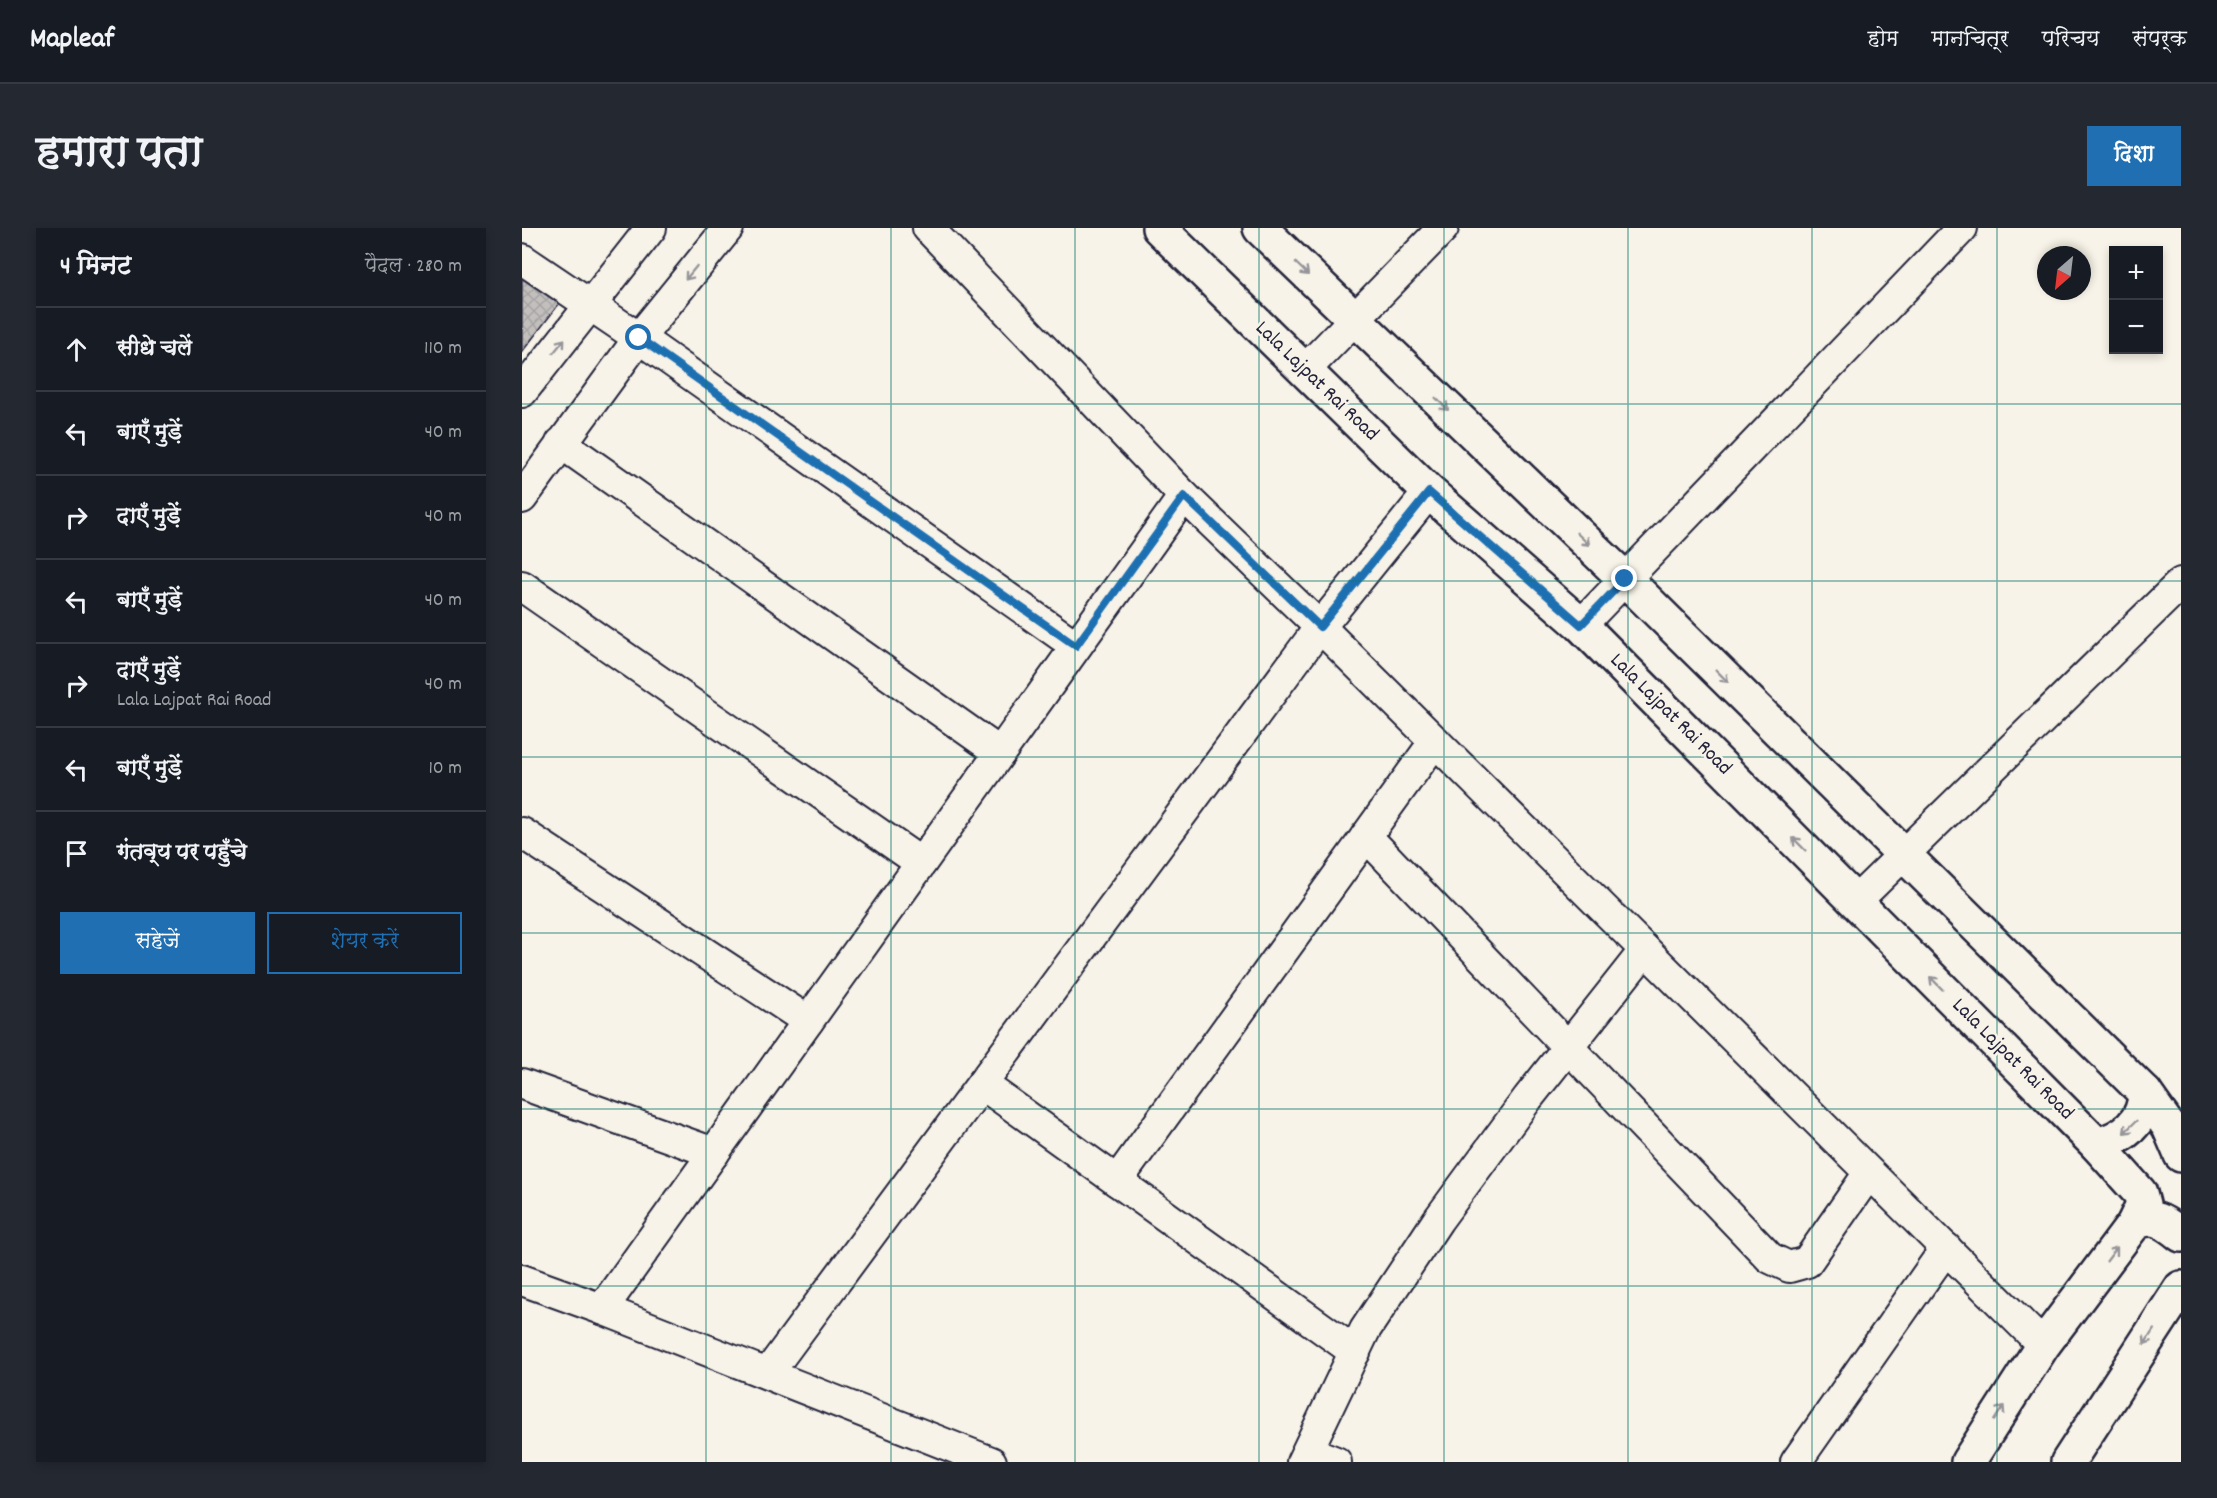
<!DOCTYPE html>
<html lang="hi">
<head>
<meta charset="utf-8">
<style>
  :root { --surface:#171b24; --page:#242831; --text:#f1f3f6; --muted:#9ea1a6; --line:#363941; --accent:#1f6fb2 }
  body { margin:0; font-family:Dekko,"Playpen Sans Deva",sans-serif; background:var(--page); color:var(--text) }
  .controls { position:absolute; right:18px; top:18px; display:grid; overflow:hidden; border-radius:0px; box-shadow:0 3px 9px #0003 }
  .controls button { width:54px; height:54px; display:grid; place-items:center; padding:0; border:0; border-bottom:2px solid var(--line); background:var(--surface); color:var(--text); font:30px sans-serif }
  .compass { position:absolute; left:1515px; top:18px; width:54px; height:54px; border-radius:50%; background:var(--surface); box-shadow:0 3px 9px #0003; rotate:208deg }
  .stop { position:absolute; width:18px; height:18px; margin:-14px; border:4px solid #1f6fb2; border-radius:50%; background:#fff }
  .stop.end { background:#1f6fb2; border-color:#fff; box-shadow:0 2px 6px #0008 }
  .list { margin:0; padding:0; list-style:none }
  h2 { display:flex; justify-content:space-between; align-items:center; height:78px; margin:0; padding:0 24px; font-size:26px }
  h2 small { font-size:20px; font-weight:400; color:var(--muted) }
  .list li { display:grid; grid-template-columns:39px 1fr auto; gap:18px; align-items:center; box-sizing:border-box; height:84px; padding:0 24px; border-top:2px solid var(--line) }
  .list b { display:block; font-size:22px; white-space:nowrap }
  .list p { margin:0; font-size:20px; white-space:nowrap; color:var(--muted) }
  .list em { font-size:20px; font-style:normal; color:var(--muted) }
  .actions { display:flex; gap:12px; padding:18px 24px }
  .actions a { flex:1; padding:14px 0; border:2px solid var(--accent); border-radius:0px; text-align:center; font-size:21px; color:var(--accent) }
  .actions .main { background:var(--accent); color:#fff }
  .icon { flex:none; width:33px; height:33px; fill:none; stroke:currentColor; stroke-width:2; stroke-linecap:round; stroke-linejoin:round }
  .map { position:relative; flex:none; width:1659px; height:1234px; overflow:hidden; border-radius:0px }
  header { display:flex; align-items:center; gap:36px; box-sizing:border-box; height:84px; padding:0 30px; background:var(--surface); border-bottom:2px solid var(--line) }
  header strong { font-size:28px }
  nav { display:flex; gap:33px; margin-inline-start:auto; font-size:21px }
  .intro { display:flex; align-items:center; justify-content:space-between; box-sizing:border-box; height:144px; padding:0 36px }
  h1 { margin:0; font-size:42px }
  .button { padding:15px 27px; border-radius:0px; background:var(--accent); color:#fff; font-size:21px; font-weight:700 }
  main { display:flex; gap:36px; padding:0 36px }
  aside { flex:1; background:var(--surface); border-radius:0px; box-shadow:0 3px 9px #0003 }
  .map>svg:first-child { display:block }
  .building { fill:url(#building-cross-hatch); stroke:#22223b; stroke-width:1.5 }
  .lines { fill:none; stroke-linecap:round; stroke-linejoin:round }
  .street-casing { stroke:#22223b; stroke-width:34 }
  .secondary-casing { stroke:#22223b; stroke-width:38 }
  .street { stroke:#f7f3e8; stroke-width:30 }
  .secondary { stroke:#f7f3e8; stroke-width:33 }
  .oneway { stroke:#97959a }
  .route { stroke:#1f6fb2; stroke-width:8 }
  .grid { fill:none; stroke:#0f766e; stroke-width:1.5; stroke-opacity:0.55 }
  .labels { text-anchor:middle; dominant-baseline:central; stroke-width:5; stroke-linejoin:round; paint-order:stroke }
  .street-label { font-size:21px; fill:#22223b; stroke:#f7f3e8 }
</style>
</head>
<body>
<header>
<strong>Mapleaf</strong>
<nav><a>होम</a><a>मानचित्र</a><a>परिचय</a><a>संपर्क</a></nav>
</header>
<div class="intro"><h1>हमारा पता</h1><a class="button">दिशा</a></div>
<main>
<aside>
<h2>4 मिनट<small>पैदल · 280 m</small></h2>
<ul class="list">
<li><svg class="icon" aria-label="ahead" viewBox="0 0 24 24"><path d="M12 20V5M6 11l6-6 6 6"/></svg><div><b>सीधे चलें</b></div><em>110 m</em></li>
<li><svg class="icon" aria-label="left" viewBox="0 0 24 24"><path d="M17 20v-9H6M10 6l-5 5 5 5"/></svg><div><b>बाएँ मुड़ें</b></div><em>40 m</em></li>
<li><svg class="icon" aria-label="right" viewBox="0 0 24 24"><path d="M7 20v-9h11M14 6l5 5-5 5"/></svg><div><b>दाएँ मुड़ें</b></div><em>40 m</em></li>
<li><svg class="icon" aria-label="left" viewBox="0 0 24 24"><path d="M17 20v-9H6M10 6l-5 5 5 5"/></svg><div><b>बाएँ मुड़ें</b></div><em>40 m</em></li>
<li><svg class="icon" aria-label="right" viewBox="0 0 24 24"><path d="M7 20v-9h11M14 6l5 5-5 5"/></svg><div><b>दाएँ मुड़ें</b><p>Lala Lajpat Rai Road</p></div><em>40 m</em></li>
<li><svg class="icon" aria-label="left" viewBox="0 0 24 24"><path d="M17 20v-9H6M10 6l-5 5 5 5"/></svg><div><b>बाएँ मुड़ें</b></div><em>10 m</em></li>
<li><svg class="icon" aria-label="arrive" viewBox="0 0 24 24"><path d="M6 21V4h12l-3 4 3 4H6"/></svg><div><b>गंतव्य पर पहुँचे</b></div></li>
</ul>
<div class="actions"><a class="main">सहेजें</a><a>शेयर करें</a></div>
</aside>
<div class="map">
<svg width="1659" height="1234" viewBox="0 0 1659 1234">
  <defs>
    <pattern id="building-cross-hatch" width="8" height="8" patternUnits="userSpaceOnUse" patternTransform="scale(1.5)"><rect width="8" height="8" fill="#c2bfbd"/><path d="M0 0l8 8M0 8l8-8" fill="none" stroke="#a6a4a3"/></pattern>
  </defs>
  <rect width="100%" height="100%" fill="#f7f3e8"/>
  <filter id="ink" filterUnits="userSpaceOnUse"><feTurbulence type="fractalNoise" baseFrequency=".0167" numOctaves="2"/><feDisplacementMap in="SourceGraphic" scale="12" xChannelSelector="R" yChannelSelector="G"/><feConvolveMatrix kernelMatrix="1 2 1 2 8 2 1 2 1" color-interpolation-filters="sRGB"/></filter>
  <g filter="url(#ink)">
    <!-- building -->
    <path class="building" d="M0 44 37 76 0 124Z"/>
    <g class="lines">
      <!-- street casing -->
      <g class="street-casing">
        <g id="street">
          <path d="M406 0 662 268 798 399 1521 1117"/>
          <path d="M0 31 117 110 554 418"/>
          <path d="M783 142 921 0"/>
          <path d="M0 164 129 0"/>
          <path d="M39 215 478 525"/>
          <path d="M0 270 117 110 206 0"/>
          <path d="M0 358 399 635"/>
          <path d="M1059 397 1440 0"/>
          <path d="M0 605 286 793"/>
          <path d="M844 608 1248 1030 1267 1039 1285 1034 1347 945"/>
          <path d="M1334 673 1659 355"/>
          <path d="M0 856 192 925"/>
          <path d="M460 856 833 1124"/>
          <path d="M595 953 913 513"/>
          <path d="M0 1052 80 1081 469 1234"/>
          <path d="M80 1081 662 268"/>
          <path d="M246 1145 798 399 907 264"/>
          <path d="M786 1223 814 1234"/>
          <path d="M780 1234 843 1102 916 992 1006 870 1123 722"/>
          <path d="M1274 1234 1424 1020"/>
        </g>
      </g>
      <!-- secondary casing -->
      <g class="secondary-casing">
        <g id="secondary">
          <path d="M637 0 907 264 1059 397 1575 917 1618 965 1621 976 1611 997 1521 1117 1446 1234"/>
          <path d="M738 0 1103 351 1623 865 1647 899 1659 927"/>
          <path d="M1575 917C1601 910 1623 894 1623 865"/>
          <path d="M1611 997C1629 984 1643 994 1659 1007"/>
          <path d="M1546 1234 1659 1060"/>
        </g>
      </g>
      <!-- street -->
      <use href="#street" class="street"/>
      <!-- secondary -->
      <use href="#secondary" class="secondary"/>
    </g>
    <!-- one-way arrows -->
    <defs><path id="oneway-shaft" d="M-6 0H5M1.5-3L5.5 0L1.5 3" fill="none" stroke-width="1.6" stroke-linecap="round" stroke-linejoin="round" transform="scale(1.5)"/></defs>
    <g class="oneway">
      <use href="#oneway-shaft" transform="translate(780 41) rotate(44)"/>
      <use href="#oneway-shaft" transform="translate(169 45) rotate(129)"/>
      <use href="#oneway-shaft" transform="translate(37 118) rotate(-51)"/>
      <use href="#oneway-shaft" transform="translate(920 176) rotate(44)"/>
      <use href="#oneway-shaft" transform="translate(1061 311) rotate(44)"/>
      <use href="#oneway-shaft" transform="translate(1200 448) rotate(45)"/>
      <use href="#oneway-shaft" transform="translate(1277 616) rotate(-135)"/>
      <use href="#oneway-shaft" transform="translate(1414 755) rotate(-135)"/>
      <use href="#oneway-shaft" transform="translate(1608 899) rotate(136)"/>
      <use href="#oneway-shaft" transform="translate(1590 1026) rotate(-53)"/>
      <use href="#oneway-shaft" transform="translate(1627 1109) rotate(123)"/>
      <use href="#oneway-shaft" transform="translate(1477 1185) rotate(-57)"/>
    </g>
  </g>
  <g class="lines" filter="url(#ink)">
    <!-- route -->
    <path class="route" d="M117 110 554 418 662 268 798 399 907 264 1059 397 1103 351"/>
  </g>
  <!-- grid -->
  <path class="grid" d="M184 0V1234M369 0V1234M553 0V1234M737 0V1234M922 0V1234M1106 0V1234M1290 0V1234M1475 0V1234M0 176H1659M0 353H1659M0 529H1659M0 705H1659M0 881H1659M0 1058H1659"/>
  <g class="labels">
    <!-- street labels -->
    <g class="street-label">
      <text transform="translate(794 154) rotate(44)">Lala Lajpat Rai Road</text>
      <text transform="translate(1148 487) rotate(45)">Lala Lajpat Rai Road</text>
      <text transform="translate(1490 832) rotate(45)">Lala Lajpat Rai Road</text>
    </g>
  </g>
</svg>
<div class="controls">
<button>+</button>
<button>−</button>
</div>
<svg class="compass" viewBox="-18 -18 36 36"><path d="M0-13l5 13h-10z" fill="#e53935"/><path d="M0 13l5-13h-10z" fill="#9ea1a6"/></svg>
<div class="stop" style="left:117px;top:110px"></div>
<div class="stop end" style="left:1103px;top:351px"></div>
</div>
</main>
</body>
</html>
